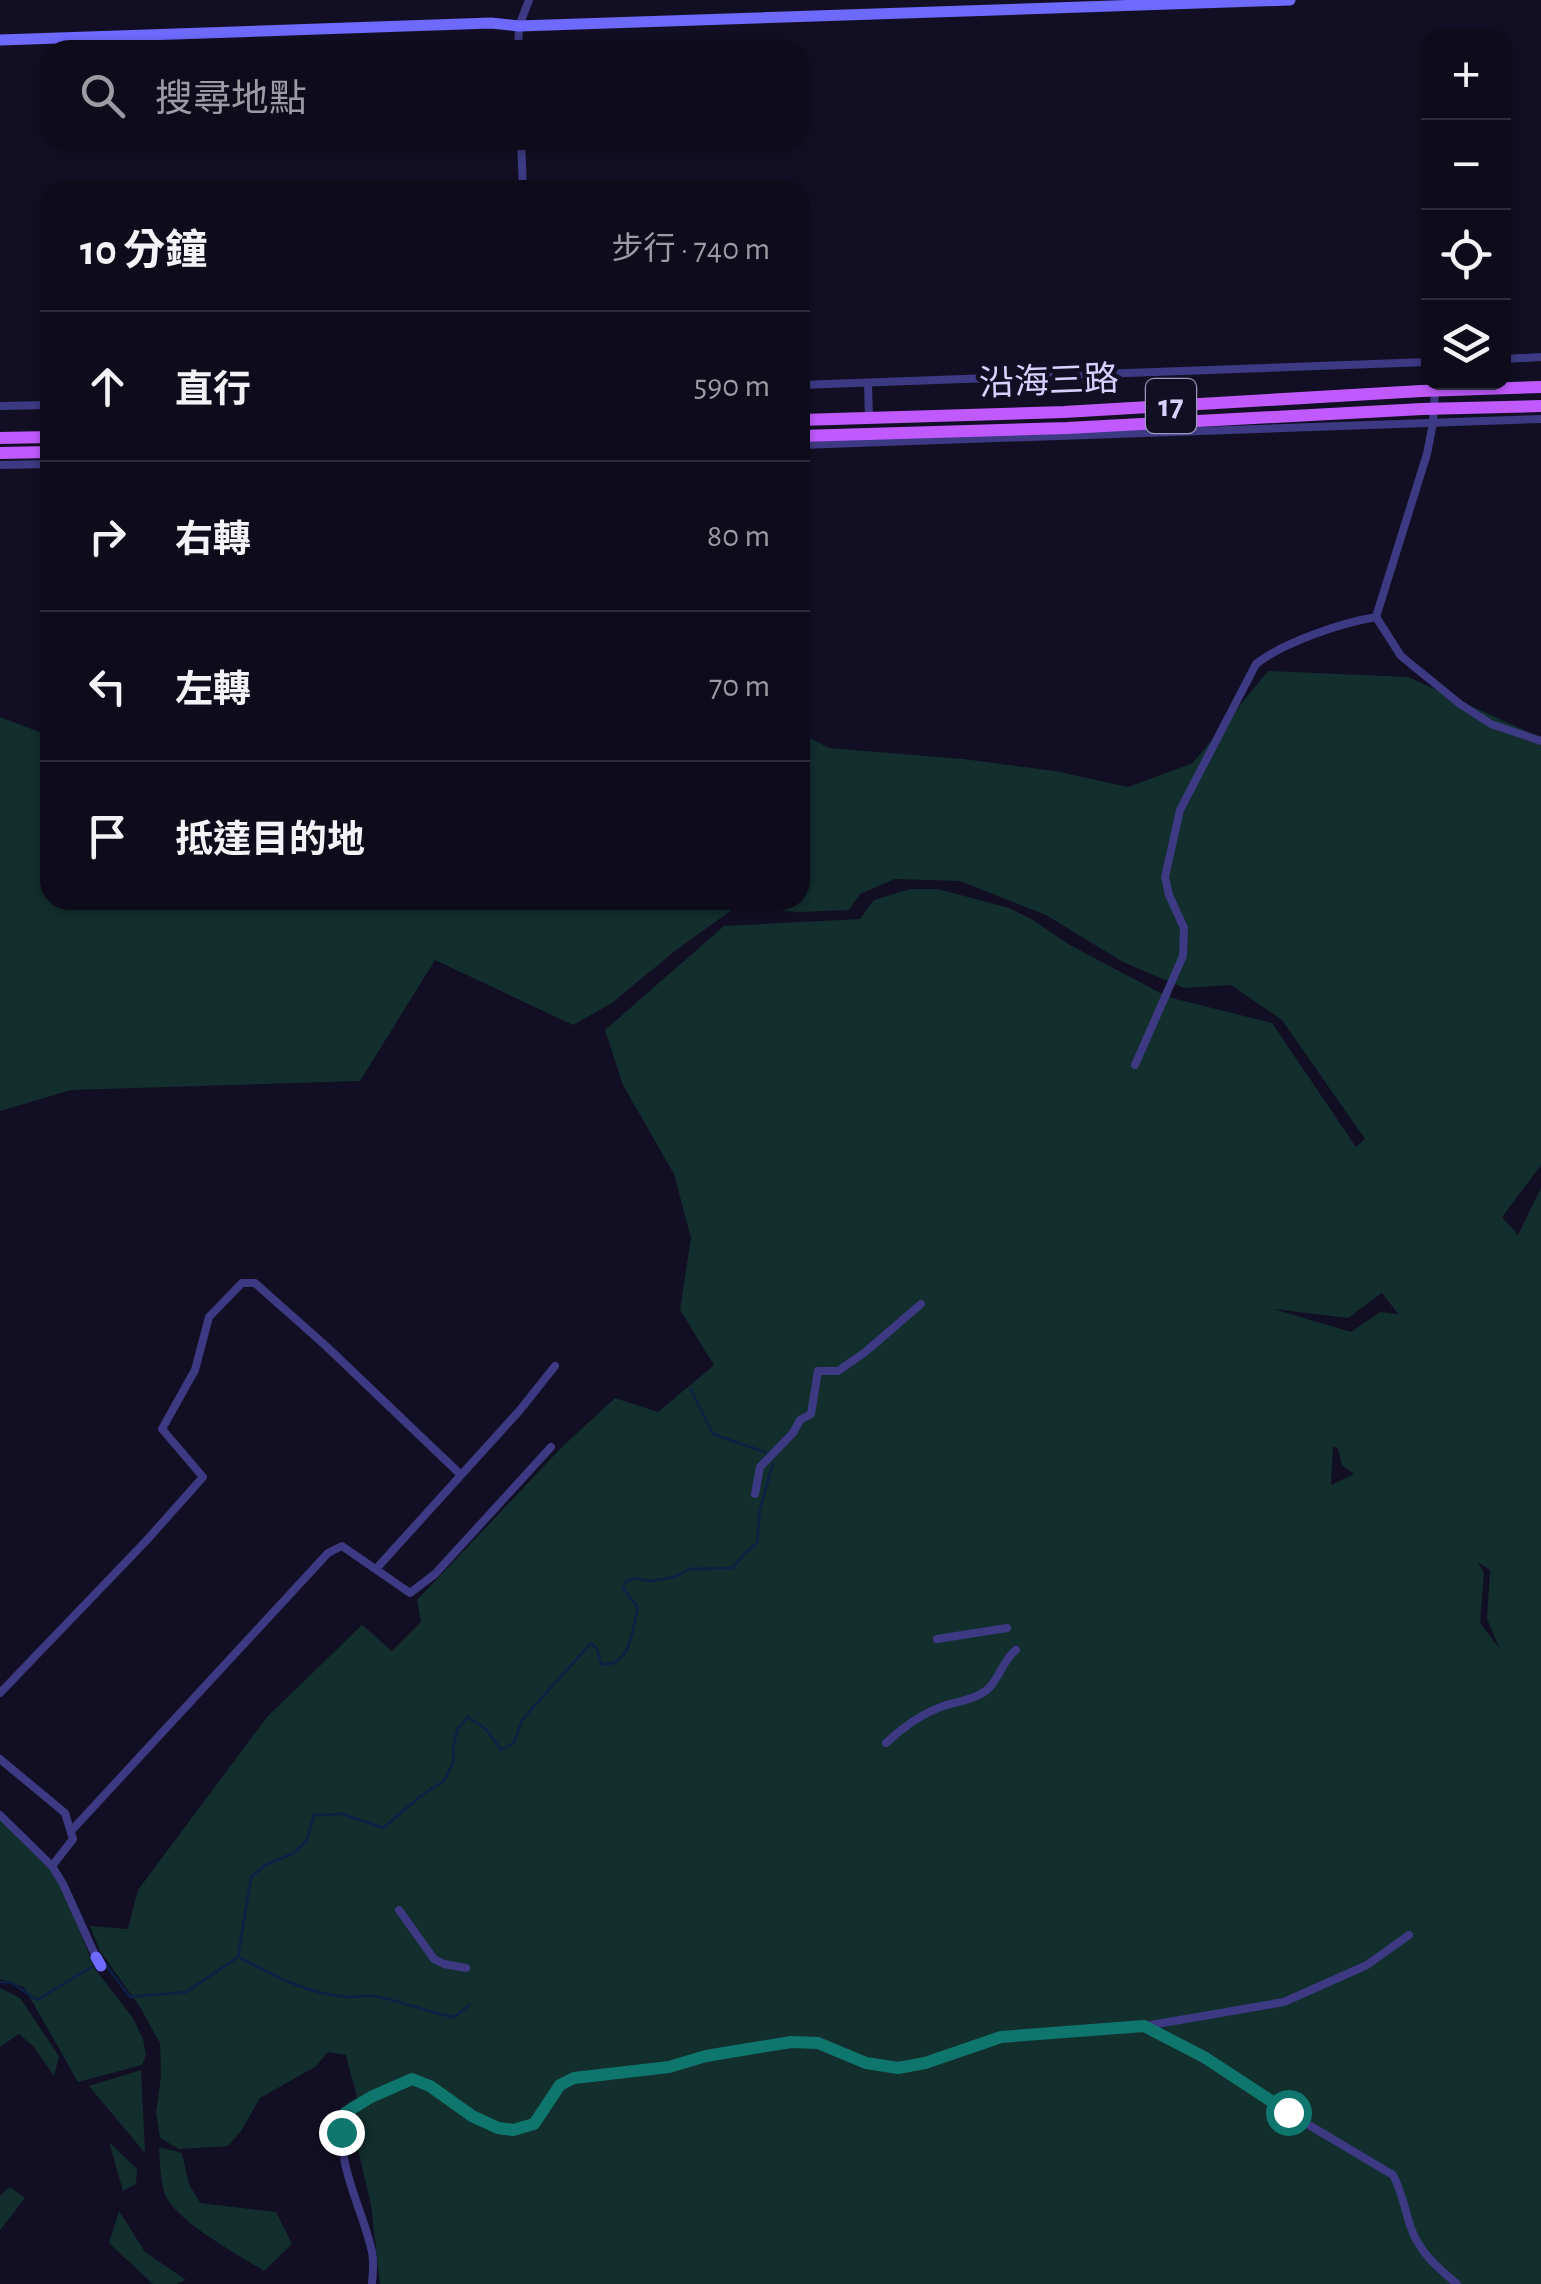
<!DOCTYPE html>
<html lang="zh-TW">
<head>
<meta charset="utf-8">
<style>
  :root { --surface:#0e0b1b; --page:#1c1928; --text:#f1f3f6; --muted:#9b9ba3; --line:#2e2b3a }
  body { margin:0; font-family:"Alegreya Sans","Noto Sans TC",sans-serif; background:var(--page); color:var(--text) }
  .controls { position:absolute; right:30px; top:30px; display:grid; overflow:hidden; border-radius:20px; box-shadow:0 2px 8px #0004 }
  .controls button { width:90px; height:90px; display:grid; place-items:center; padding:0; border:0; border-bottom:2px solid var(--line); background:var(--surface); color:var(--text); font:50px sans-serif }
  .stop { position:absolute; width:30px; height:30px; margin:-22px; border:8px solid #0f766e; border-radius:50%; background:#fff }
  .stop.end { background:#0f766e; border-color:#fff; box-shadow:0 2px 10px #0008 }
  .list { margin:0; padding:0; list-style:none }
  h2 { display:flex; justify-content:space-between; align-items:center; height:130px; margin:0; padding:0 40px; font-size:42px }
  h2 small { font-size:32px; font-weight:400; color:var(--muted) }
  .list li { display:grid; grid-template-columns:65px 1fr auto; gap:30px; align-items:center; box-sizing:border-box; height:150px; padding:0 40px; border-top:2px solid var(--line) }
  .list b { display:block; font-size:38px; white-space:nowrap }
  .list em { font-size:32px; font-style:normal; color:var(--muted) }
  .icon { flex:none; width:55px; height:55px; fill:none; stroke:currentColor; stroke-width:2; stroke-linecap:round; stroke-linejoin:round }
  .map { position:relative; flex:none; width:1541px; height:2284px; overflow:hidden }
  .search { position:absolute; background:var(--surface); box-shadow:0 2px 8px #0004; left:40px; top:40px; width:770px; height:110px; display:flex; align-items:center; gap:25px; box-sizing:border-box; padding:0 35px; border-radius:30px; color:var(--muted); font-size:38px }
  .panel { position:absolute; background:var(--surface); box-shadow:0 2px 8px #0004; left:40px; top:180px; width:770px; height:730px; border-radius:30px }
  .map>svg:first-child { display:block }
  .green { fill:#122e2d; fill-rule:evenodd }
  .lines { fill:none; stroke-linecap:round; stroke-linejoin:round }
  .stream { stroke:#0c2146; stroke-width:2.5 }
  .street { stroke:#3d3a83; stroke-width:8 }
  .secondary { stroke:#6e6afe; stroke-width:11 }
  .primary { stroke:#c15afe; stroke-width:12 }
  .route { stroke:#0f766e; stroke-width:12 }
  .labels { text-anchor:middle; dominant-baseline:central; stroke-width:9; stroke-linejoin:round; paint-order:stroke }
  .shield { fill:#120f24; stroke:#9c98bd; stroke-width:2.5 }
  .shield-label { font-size:32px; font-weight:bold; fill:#d7d2ff }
  .street-label { font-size:35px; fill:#d7d2ff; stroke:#120f24 }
</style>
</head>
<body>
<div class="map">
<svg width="1541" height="2284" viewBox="0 0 1541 2284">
  <rect width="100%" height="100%" fill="#120f24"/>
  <!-- green -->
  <g class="green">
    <path d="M1268 671 1408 677 1541 738V1165L1502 1217 1518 1235 1541 1188V2284H380L371 2205 347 2103 357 2098 346 2055 328 2052 315 2067 260 2098 241 2131 228 2146 179 2149 160 2138 156 2113 161 2076 160 2043 140 2007 100 1951 90 1926 128 1929 138 1890 267 1717 362 1625 392 1651 421 1622 417 1600 562 1447 615 1398 658 1412 714 1365 680 1310 691 1238 674 1174 623 1085 605 1030 724 926 860 919 874 900 910 889H938L1009 908 1033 920 1068 944 1168 997 1272 1023 1356 1147 1365 1139 1282 1020 1231 985 1184 988 1123 962 1046 915 960 881 895 879 860 894 849 910 798 912 736 907 676 950 612 1003 573 1025 435 960 360 1081 71 1090 0 1111V717L50 736V900H800V733L829 748 963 759 1055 771 1128 787 1193 763ZM1382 1293 1398 1314 1380 1312 1351 1332 1274 1309 1348 1318ZM1333 1446 1338 1448 1342 1465 1354 1474 1331 1485ZM1478 1562 1490 1570 1487 1619 1500 1649 1480 1623 1484 1573Z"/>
    <path d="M0 1815 60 1878 70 1907 95 1969 133 2018 143 2039 146 2055 142 2065 78 2082 24 1987 0 1979Z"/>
    <path d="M0 1988 20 1998 59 2056 54 2076 34 2047 19 2034 0 2047Z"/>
    <path d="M141 2070 145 2153 89 2086Z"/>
    <path d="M109 2142 137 2169 136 2184 123 2191Z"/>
    <path d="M159 2147 182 2153 189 2184 200 2203 276 2212 292 2244 264 2271C239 2255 175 2221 165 2194 160 2180 160 2162 159 2147Z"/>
    <path d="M10 2187 25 2198 0 2230V2196Z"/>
    <path d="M119 2211 145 2252 186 2280 176 2284H153L109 2243Z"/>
  </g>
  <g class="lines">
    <!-- stream -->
    <g class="stream">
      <path d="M690 1388 713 1434 767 1453"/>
      <path d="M241 1958C275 1976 309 1995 349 1997 357 1997 365 1994 373 1996 401 2000 427 2013 455 2017L469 2005"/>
      <path d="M105 1964 130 1997 186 1992 238 1957 251 1877 265 1865 294 1853 307 1840 314 1815 343 1814 383 1828 422 1795 444 1781 454 1761 453 1747 458 1728 468 1717 486 1729 501 1750 514 1743 522 1720 591 1643 597 1649 601 1664C631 1667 632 1630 638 1608L623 1588 625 1582 635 1578 651 1581 675 1577 689 1569 733 1568 744 1554 757 1543 760 1509 773 1463"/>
      <path d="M0 1982 12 1983 37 2000 95 1965"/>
    </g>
    <!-- street -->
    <g class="street">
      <path d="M518 50 519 26 529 0"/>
      <path d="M521 140 523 190"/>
      <path d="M1504 359 1541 357"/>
      <path d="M868 383 869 419"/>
      <path d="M800 385 1428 362"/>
      <path d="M0 406 50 405"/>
      <path d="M800 445 1541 419"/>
      <path d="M0 465 50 464"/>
      <path d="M1376 617 1427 454 1433 423 1435 391"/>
      <path d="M1135 1065 1183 956 1184 928 1169 895 1165 877 1180 810 1256 664C1284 642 1341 623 1376 617L1401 656 1460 704 1491 724 1541 741"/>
      <path d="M755 1494 760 1467 793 1433 800 1420 811 1414 818 1371H838L864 1353 921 1304"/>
      <path d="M376 1569 520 1410 555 1366"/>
      <path d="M937 1639 1007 1628"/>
      <path d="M0 1693 146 1541 203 1477 162 1429 195 1370 209 1317 242 1283H255L326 1346 460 1474"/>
      <path d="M886 1743C901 1729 918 1716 938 1708 955 1701 975 1701 989 1688 1000 1677 1003 1660 1016 1650"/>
      <path d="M0 1759 65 1813 73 1839 52 1866"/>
      <path d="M0 1815 52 1866 63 1884 96 1957"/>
      <path d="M72 1830 328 1553 342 1546 410 1593 435 1574 551 1447"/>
      <path d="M399 1910 434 1959 444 1964 466 1968"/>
      <path d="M1145 2026 1284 2002 1367 1965 1409 1935"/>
      <path d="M372 2284C373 2274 374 2262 372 2252 362 2205 333 2162 345 2113L371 2097 411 2079 430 2086 471 2116 498 2128 513 2130 534 2123 560 2085 574 2078 669 2067 706 2056 791 2041 818 2043 866 2063 897 2069 925 2063 1001 2037 1145 2026 1204 2057 1287 2112 1393 2175C1402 2192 1405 2210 1411 2228 1420 2253 1438 2268 1457 2284"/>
    </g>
    <!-- secondary -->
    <g class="secondary">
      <path d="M0 40 491 23 519 26 1290 0"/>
      <path d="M96 1957 101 1966"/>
    </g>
    <!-- primary -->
    <g class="primary">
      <path d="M800 420 1064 412 1421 391 1541 387"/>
      <path d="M800 436 1067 428 1422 409 1541 406"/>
      <path d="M0 438 50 437"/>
      <path d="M0 453 50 452"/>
    </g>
  </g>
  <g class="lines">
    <!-- route -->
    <path class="route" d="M341 2132 345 2113 371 2097 412 2079 430 2086 472 2116 498 2128 513 2130 534 2124 560 2085 574 2078 669 2067 706 2056 791 2042 818 2043 866 2063 898 2068 925 2063 1001 2037 1144 2026 1204 2057 1288 2112"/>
  </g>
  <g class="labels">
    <!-- shield labels -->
    <rect class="shield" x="1146" y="379" width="50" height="54" rx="8"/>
    <g class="shield-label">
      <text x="1171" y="406">17</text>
    </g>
    <!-- street labels -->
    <g class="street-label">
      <text transform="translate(1049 382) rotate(-2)">沿海三路</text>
    </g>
  </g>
</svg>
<div class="controls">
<button>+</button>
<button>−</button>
<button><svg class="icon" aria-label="locate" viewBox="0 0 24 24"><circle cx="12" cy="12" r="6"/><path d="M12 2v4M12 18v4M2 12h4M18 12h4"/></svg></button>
<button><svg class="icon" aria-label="layers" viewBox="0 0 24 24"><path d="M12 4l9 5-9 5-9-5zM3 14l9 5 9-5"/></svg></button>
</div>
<div class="stop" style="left:1288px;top:2112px"></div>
<div class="stop end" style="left:341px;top:2132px"></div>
<div class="search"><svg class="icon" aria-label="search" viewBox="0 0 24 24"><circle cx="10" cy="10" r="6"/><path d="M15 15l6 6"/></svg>搜尋地點</div>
<section class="panel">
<h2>10 分鐘<small>步行 · 740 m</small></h2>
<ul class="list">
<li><svg class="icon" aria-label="ahead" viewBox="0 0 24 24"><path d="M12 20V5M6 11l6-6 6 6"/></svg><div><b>直行</b></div><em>590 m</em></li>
<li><svg class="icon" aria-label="right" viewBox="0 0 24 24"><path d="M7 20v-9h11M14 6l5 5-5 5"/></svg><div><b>右轉</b></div><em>80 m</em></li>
<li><svg class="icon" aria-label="left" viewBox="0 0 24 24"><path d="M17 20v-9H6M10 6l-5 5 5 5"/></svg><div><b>左轉</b></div><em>70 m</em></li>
<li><svg class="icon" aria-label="arrive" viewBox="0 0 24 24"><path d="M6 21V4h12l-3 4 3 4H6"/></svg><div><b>抵達目的地</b></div></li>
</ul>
</section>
</div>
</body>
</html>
